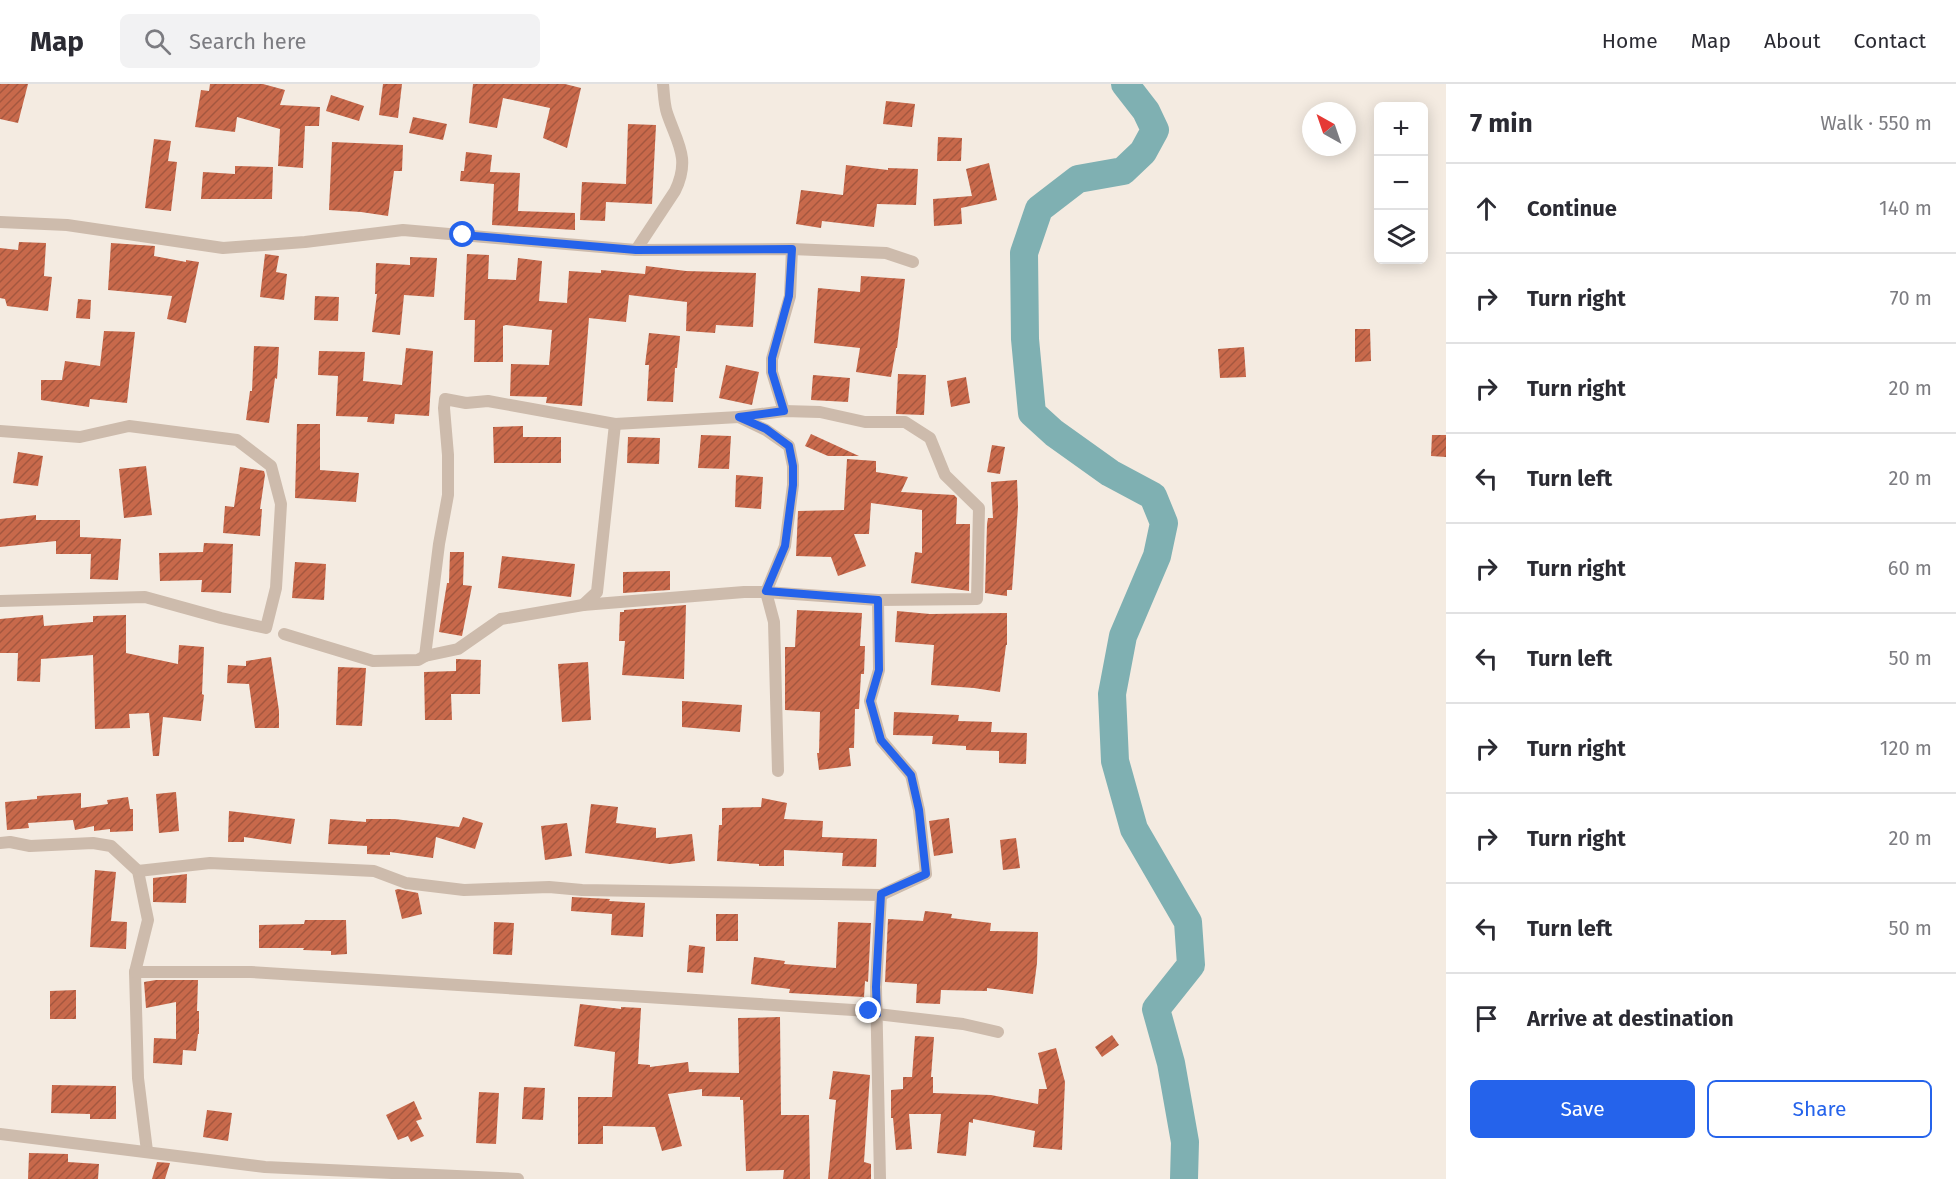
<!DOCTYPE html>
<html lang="en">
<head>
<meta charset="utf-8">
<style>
  :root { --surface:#fff; --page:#f2f2f3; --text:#2b2b33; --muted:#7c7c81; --line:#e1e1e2; --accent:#2563eb }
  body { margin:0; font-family:"Fira Sans",sans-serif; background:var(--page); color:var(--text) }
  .controls { position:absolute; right:18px; top:18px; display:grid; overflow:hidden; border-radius:9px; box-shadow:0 3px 15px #0003 }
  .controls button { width:54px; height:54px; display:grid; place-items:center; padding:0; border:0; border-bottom:2px solid var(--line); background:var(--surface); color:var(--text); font:30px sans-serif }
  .compass { position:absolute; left:1302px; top:18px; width:54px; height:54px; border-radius:50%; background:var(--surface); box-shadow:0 3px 15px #0003; rotate:320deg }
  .stop { position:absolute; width:18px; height:18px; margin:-14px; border:4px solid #2563eb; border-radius:50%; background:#fff }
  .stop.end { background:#2563eb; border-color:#fff; box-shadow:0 2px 6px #0008 }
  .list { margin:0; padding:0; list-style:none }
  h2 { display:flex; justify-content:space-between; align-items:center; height:78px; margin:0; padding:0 24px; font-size:26px }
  h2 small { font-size:20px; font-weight:400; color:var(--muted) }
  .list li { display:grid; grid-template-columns:39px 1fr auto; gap:18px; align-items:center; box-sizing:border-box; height:90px; padding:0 24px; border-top:2px solid var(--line) }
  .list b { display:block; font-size:22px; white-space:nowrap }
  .list em { font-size:20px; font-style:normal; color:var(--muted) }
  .actions { display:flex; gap:12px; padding:18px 24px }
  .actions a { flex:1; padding:14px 0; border:2px solid var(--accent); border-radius:9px; text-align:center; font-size:21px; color:var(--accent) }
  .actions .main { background:var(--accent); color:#fff }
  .icon { flex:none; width:33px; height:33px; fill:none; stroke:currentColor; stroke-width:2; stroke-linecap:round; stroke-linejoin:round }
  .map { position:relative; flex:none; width:1446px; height:1095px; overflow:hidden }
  header { display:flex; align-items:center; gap:36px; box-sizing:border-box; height:84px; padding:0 30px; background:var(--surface); border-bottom:2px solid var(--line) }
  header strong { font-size:28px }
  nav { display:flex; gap:33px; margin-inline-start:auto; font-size:21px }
  .search { width:420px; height:54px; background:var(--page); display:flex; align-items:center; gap:15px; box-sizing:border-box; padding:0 21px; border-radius:9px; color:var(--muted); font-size:22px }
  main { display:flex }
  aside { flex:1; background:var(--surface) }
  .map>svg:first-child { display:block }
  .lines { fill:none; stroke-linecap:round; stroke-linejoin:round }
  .river { stroke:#7fb0b2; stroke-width:28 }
  .building { fill:url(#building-hatch) }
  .minor { stroke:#cdbbac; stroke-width:12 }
  .route { stroke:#2563eb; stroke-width:8 }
</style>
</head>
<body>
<header>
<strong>Map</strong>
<div class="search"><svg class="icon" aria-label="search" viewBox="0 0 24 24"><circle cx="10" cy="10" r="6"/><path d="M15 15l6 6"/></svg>Search here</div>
<nav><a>Home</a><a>Map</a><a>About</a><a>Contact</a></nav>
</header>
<main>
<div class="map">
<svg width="1446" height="1095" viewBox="0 0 1446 1095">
  <defs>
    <pattern id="building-hatch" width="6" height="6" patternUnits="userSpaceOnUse" patternTransform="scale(1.5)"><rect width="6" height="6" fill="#c8694b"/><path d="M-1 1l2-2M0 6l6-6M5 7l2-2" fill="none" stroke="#a4573f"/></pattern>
  </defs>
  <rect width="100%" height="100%" fill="#f4ebe1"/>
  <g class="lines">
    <!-- river -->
    <path class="river" d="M1125 0 1146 27 1155 46 1143 68 1123 87 1078 95 1039 125 1024 169 1025 255 1032 329 1054 349 1110 389 1153 412 1164 439 1157 472 1123 552 1112 610 1115 677 1134 745 1188 838 1191 881 1156 925 1171 979 1185 1058 1184 1095"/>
  </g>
  <!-- building -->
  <g class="building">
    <path d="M0 0H28L18 39 0 35Z"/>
    <path d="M210 0H263L285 6 280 21 320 23 319 42H305L303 84 278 82 280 45 237 33 235 48 195 43 201 6 209 7Z"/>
    <path d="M383 0H402L398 34 379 31Z"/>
    <path d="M473 0H565L581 4 567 64 543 54 550 24 503 14 497 44 469 39Z"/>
    <path d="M331 11 364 22 359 37 326 27Z"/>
    <path d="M886 17 915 20 912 43 883 40Z"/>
    <path d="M413 33 447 40 443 56 409 49Z"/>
    <path d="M628 40 656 41 652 120 606 118 605 137 580 136 582 98 626 100Z"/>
    <path d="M938 53 962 54 961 77H937Z"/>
    <path d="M154 55 171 57 168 77 177 78 171 127 145 124Z"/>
    <path d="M332 58 403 61 402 87H394L388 132 361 128 329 126Z"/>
    <path d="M466 68 492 71 490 88 520 89 518 127 575 129V146L492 141 494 100 460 97 461 87H464Z"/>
    <path d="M989 79 997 116 961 124 962 140 934 142 933 115 972 112 966 85Z"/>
    <path d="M846 81 888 86V84L918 85 916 121 877 120 874 143 822 137 821 144 796 140 801 106 843 111Z"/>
    <path d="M235 82 273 83 272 115H201L203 88 235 90Z"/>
    <path d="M19 158 46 159 44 192 52 193 48 227 7 222 5 215 0 214V164L18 166Z"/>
    <path d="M111 159 155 162 154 172 186 178V176L199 178 186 239 167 235 172 212 108 206Z"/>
    <path d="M265 170 279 172 276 188 287 190 284 216 260 213Z"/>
    <path d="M467 170 489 171 488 195 516 196 518 174 542 177 539 217 567 219 569 187 601 189V186L645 190 646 182 686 187 756 189 753 243 716 241 715 249 686 247 687 218 629 211 626 238 589 234 582 322 546 319 547 313 510 312 511 280 549 281 552 246 506 241 503 242V278H474L475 236H464Z"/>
    <path d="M410 173 437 174 434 213 404 211 400 251 372 248 377 210H375L376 179 410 181Z"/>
    <path d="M861 192 905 195 897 264H896L891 293 856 288 860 264 814 259 818 204 860 208Z"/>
    <path d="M315 212 339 213 338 237 314 236Z"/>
    <path d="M78 215 91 216 90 235 76 234Z"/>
    <path d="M1355 245H1370L1371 277 1355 278Z"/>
    <path d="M104 247 135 248 127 319 90 315 89 323 41 316V296H62L65 277 100 282Z"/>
    <path d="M649 249 680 252 677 284H675L673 318 647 317 649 281H645Z"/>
    <path d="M254 262 279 263 277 295 275 294 269 339 246 336 250 307H252Z"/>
    <path d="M1244 263 1246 293 1220 294 1218 265Z"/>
    <path d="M406 264 433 267 429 332 395 330 394 340 367 338 368 333 336 332 338 292 318 291 319 267 365 268 363 297 402 301Z"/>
    <path d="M726 281 759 288 752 321 719 314Z"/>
    <path d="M898 290 926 291 924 331 896 330Z"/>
    <path d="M813 291 850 294 848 318 811 316Z"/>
    <path d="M966 293 970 319 951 323 947 297Z"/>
    <path d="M297 340H320V386L359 389 356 418 295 414Z"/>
    <path d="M523 342V353H561V379H494L493 343Z"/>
    <path d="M811 350 859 372H828L805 362Z"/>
    <path d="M701 351 731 352 729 385 698 384Z"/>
    <path d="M1432 351H1446V373L1431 372Z"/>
    <path d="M628 353 660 354 659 380 627 379Z"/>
    <path d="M992 361 1005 363 1000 390 987 388Z"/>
    <path d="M18 368 43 372 38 402 13 399Z"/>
    <path d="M847 375 876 377V388L908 393 901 408 954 411 957 414 956 440H970L969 507 911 499 915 468 922 469V426L871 419 869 450H854L866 482 838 492 831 473 796 472 798 427 844 426Z"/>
    <path d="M146 382 152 431 124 434 119 385Z"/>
    <path d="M240 383 264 387 265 391 260 425H262L260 452 223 449 225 422 234 423Z"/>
    <path d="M736 391 763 393 761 425 735 423Z"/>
    <path d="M1017 396 1018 423 1012 506H1007V512L985 509 987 440 988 434H993L991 398Z"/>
    <path d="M36 431V436H80V453L121 455 118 496 90 495 91 470H56V457L0 463V435Z"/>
    <path d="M204 459 233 460 231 509 201 508 202 496 160 497 159 469 203 468Z"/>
    <path d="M450 468H464L463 501 472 502 462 552 439 548 447 499H449Z"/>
    <path d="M502 472 575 480 571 513 498 504Z"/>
    <path d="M295 478 326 480 324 516 292 514Z"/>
    <path d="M670 487V506L623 509V488Z"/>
    <path d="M686 521 684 595 622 591 625 557H619L620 528H624V526Z"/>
    <path d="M797 526 862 529 860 562H865L864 590H861L859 625H855L854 664H849L851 682 819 686 817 669H819L820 628 785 626V563H795Z"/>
    <path d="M897 527 930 530 1007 529V561H1006L1000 608 974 604 931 601 934 561 895 558Z"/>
    <path d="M43 531 44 542 93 538V532L126 531V569L178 580 179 561 204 563 202 610 204 611 201 637 163 633 159 672H153L149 629 129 630 130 644 95 645 93 571 41 575 40 598 17 597 18 569H0V535Z"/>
    <path d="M271 573 279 627V644H255L249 600 227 599 228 581 246 582V577Z"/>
    <path d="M456 575 481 576 480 610H451L452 636H425L424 588 456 587Z"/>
    <path d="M588 578 591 636 562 638 558 580Z"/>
    <path d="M338 583 366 584 362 642 336 641Z"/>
    <path d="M682 617 742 621 740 648 682 643Z"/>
    <path d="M894 628 959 631 958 637 992 638 991 648 1027 649 1026 680 999 679V667L966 666V662L932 660 933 652 893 651Z"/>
    <path d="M176 708 179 747 159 749 156 710Z"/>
    <path d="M81 709V724L108 720 107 716 128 713 130 725H133V747L110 748V745L94 747V742L75 746 73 736 28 739 29 744 7 746 5 718 37 715V712Z"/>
    <path d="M762 714 787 719 784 735 823 737 822 753 877 755 876 783 842 782 843 769 784 766V782H759V780L717 777 719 741H722V724L761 723Z"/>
    <path d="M591 720 618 723 616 739 656 744V754L692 750 695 777 670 780 585 769Z"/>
    <path d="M229 727 295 735 291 760 244 753V758H228Z"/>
    <path d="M463 733 483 739 475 765 436 753 433 774 390 768V771L367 770V762L328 760 330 735 366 738V735H395L459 743Z"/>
    <path d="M949 734 953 769 934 772 929 737Z"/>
    <path d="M567 739 572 772 545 776 541 742Z"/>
    <path d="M1016 754 1020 784 1003 786 1000 756Z"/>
    <path d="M95 786 116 788 111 837 127 838 126 865 90 863Z"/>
    <path d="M187 790 186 819 153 818V794Z"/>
    <path d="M398 805 418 809 422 830 402 835 395 806Z"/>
    <path d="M572 813 610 815 609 817 645 819 643 853 611 851 612 830 571 827Z"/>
    <path d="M925 827 952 830 951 834 991 839 990 847 1038 848 1037 879 1033 910 987 904V907L941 906 940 920 916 919 917 900 885 898 888 835 923 837Z"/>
    <rect x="716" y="830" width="22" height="27"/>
    <path d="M305 836H346L347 870 331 871V867L303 866 304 864H259V841L304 840Z"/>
    <path d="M494 838 514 839 512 871 493 870Z"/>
    <path d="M838 838 871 839 868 898 865 897 864 913 789 909 790 905 751 900 754 873 785 877 784 880 836 884Z"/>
    <path d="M689 861 705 863 703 889 687 888Z"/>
    <path d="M156 896H198L197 927H199V950H198L196 967 183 966 182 981 153 979 154 954 176 955V918L146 924 144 898Z"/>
    <path d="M76 906V935H50V907Z"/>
    <path d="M580 920 621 925V923L641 924 638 980 650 981V983L688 978 689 988 739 989 738 934 780 933 781 1031H809L810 1095H783L784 1086 746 1087 743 1016H740V1013L702 1012V1005L668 1010 682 1062 662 1067 655 1043 603 1042V1060H578V1013H612L615 968 574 962Z"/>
    <path d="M1112 951 1119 961 1102 973 1095 963Z"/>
    <path d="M915 952 934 953 931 993H933V1009L991 1011 1038 1020 1039 1005H1047L1038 969 1056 964 1065 998 1062 1066 1033 1063 1035 1047 973 1035V1039L969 1038 966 1072 937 1069 941 1030H909L912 1065 896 1066 893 1034H891V1006L903 1005V993H912Z"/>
    <path d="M833 987 870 991 864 1078 871 1080V1095H828L836 1016 829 1015Z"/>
    <path d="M52 1001 116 1002V1035H90V1030L51 1029Z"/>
    <path d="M524 1003 545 1004 543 1036 522 1035Z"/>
    <path d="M479 1008 499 1009 496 1060 476 1059Z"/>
    <path d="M414 1017 422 1035 416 1037 424 1052 411 1058 408 1052 398 1056 386 1031Z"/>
    <path d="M207 1026 232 1029 228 1057 203 1053Z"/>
    <path d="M29 1069 68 1070V1078L99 1080 98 1095H28Z"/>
    <path d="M157 1078 170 1079 165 1095H152Z"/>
  </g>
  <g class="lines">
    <!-- minor -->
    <g class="minor">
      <path d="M0 138 67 141 223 164 305 158 403 146 636 166 792 165 886 169 913 178"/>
      <path d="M636 166 675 107C691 74 677 59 667 29 664 20 664 9 663 0"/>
      <path d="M784 327 772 288V275L790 212 792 165"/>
      <path d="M739 333 766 346 789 362 793 382V401L785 462 766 508 774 538 778 687"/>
      <path d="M615 340 597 508 583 521 744 508H766L878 516 879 586 870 617 881 656 911 691 919 726 926 790 881 811"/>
      <path d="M0 347 80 353 129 342 237 356 271 382 281 420 276 504 266 544 221 534 145 513 0 517"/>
      <path d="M284 550 373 577 418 576 425 572 458 565 501 535 583 521"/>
      <path d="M425 572 439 460 448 411V371L444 324 445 315 466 319 488 317 615 340 739 333 784 327 820 328 865 338H905L930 354 945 391 979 424 977 515 878 516"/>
      <path d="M0 759 10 758 30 762 93 759 111 762 138 787 148 836 135 888 138 994 147 1067"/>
      <path d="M138 787 210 779 374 787 406 799 464 806 549 803 582 806 881 811 876 903 880 1095"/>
      <path d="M135 888H251L869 927 877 930 963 940 998 948"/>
      <path d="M0 1050 265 1083 518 1095"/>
    </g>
  </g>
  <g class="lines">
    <!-- route -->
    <path class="route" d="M463 151 636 166 792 165 789 212 772 274V288L784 327 739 333 766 345 789 362 793 382V401L785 462 766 507 878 516 879 586 870 617 881 656 911 691 919 726 926 790 881 810 876 903 877 930 869 927"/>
  </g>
</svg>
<div class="controls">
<button>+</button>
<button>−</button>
<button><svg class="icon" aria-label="layers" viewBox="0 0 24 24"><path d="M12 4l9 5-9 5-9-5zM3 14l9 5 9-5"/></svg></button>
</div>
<svg class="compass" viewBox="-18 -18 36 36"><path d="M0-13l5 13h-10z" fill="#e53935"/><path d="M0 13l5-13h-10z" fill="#7c7c81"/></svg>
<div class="stop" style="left:463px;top:151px"></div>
<div class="stop end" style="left:869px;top:927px"></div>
</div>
<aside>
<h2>7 min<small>Walk · 550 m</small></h2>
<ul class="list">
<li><svg class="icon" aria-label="ahead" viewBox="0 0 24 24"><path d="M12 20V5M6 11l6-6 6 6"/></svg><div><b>Continue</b></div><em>140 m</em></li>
<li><svg class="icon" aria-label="right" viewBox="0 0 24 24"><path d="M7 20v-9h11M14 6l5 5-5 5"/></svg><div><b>Turn right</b></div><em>70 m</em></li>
<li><svg class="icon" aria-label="right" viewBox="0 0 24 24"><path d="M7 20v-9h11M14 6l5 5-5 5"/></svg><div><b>Turn right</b></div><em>20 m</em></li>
<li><svg class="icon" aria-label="left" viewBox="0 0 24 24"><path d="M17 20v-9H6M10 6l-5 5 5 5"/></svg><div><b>Turn left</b></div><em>20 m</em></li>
<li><svg class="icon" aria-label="right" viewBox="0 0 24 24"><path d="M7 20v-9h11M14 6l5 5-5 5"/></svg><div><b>Turn right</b></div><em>60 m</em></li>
<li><svg class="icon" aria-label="left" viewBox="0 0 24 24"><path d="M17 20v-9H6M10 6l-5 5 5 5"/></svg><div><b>Turn left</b></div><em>50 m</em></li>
<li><svg class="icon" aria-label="right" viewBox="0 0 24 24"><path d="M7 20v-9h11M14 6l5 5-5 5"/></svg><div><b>Turn right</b></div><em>120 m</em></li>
<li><svg class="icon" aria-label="right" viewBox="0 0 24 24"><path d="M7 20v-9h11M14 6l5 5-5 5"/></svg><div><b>Turn right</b></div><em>20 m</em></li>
<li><svg class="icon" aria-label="left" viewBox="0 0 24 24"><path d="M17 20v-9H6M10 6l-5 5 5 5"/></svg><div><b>Turn left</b></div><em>50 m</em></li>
<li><svg class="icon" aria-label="arrive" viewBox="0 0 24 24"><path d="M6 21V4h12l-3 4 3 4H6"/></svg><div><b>Arrive at destination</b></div></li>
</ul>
<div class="actions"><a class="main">Save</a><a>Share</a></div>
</aside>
</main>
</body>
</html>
